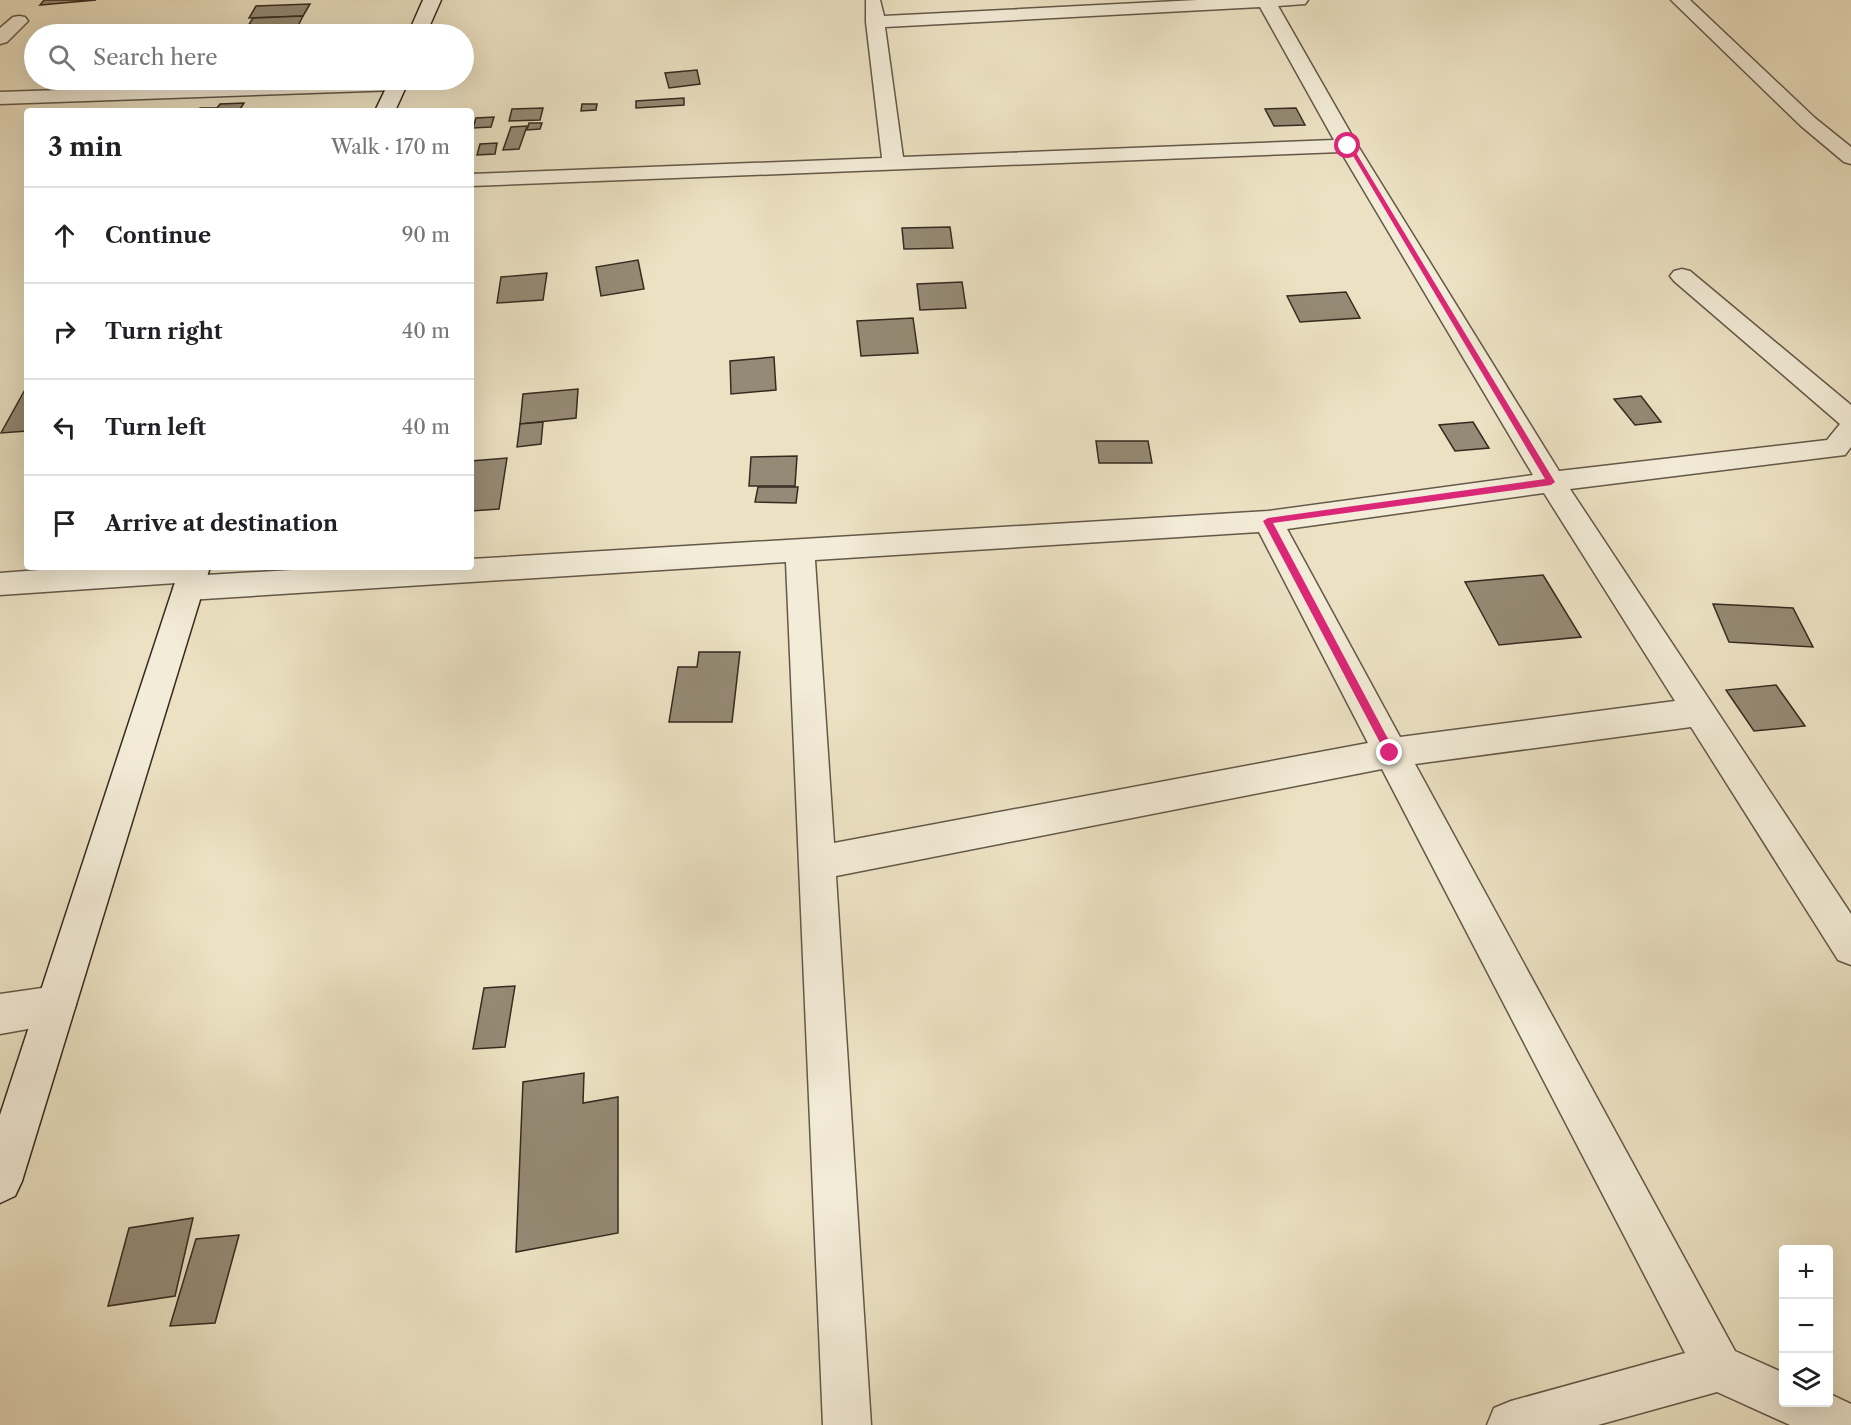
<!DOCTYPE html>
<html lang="en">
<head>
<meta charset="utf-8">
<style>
  :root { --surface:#fff; --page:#f2f2f2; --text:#202124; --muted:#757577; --line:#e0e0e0 }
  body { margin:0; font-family:"Libre Caslon Text",serif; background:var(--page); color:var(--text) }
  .controls { position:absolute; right:18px; bottom:18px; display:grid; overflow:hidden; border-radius:6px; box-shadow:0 6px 24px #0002 }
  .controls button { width:54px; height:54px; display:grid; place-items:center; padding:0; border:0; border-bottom:2px solid var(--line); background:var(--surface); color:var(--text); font:30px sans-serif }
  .stop { position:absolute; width:18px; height:18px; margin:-14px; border:4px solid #db2777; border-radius:50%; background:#fff }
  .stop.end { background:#db2777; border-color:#fff; box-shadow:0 2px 6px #0008 }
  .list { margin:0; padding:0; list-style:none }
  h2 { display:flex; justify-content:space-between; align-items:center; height:78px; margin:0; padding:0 24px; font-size:26px }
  h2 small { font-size:20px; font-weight:400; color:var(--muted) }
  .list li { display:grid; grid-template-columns:39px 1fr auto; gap:18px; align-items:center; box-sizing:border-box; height:96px; padding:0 24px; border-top:2px solid var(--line) }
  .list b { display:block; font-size:22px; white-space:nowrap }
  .list em { font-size:20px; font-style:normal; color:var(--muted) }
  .icon { flex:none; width:33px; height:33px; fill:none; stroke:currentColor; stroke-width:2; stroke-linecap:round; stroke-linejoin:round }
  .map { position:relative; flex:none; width:1851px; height:1425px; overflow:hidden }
  .search { position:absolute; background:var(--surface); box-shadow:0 6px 24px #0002; left:24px; top:24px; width:450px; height:66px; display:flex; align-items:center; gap:15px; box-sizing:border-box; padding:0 21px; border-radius:33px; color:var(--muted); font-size:22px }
  .panel { position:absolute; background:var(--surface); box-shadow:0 6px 24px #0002; left:24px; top:108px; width:450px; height:462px; border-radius:6px }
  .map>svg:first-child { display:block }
  .building { fill:#958a75; stroke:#362a20; stroke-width:1.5 }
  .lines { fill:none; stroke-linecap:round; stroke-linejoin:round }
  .street-casing { stroke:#645849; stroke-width:3 }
  .secondary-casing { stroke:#362a20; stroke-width:3 }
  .street { fill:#f3ecd8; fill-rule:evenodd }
  .secondary { fill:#f3ecd8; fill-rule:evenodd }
  .route { fill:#db2777 }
</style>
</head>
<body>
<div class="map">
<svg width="1851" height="1425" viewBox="0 0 1851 1425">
  <rect width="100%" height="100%" fill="#ece2c3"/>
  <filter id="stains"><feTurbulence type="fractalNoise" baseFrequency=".00333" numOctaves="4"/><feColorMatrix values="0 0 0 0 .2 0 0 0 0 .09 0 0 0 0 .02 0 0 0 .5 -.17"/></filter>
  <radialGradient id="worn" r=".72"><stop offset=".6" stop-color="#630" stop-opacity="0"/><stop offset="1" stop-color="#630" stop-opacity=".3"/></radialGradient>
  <!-- building -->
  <g class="building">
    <path d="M44 0H96L40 5Z"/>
    <path d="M310 4 303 16 249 18 256 6Z"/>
    <path d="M303 16 294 34H243L253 18Z"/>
    <path d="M697 70 700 84 669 88 665 73Z"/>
    <path d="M684 98V105L636 108V101Z"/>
    <path d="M244 103 239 111H198L200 108H217L220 104Z"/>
    <path d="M582 104H597L596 110 581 111Z"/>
    <path d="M543 108 540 120 509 121 512 109Z"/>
    <path d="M1296 108 1305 125 1274 126 1265 109Z"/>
    <path d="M494 117 491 127 473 128 476 118Z"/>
    <path d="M529 123H542L540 129 527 130Z"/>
    <path d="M527 126 519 149 503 150 511 127Z"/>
    <path d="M497 143 495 154 477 155 480 144Z"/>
    <path d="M950 227 953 248 904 249 902 228Z"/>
    <path d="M638 260 644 289 601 296 596 267Z"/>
    <path d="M547 273 543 300 497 303 501 277Z"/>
    <path d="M962 282 966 308 920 310 917 284Z"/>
    <path d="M1346 292 1360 318 1300 322 1287 296Z"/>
    <path d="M913 318 918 353 861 356 857 321Z"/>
    <path d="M774 357 776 390 731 394 730 361Z"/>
    <path d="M27 386V431L1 433Z"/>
    <path d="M578 389 576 418 520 424 523 394Z"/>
    <path d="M1641 396 1661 422 1635 425 1614 399Z"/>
    <path d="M543 422 541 444 517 447 520 424Z"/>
    <path d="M1473 422 1489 448 1455 451 1439 425Z"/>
    <path d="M1096 441H1148L1152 463H1099Z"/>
    <path d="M797 456 795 486H749L751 457Z"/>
    <path d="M507 458 499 509 471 511V461Z"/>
    <path d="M758 487H798L796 503 755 502Z"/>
    <path d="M1543 575 1581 637 1499 645 1465 582Z"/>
    <path d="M1713 604 1793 608 1813 647 1729 642Z"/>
    <path d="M699 652H740L732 722H669L678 667H697Z"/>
    <path d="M1776 685 1805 726 1754 731 1726 690Z"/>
    <path d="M515 986 505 1047 473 1049 484 988Z"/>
    <path d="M584 1073 583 1103 618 1097V1233L516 1252 523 1082Z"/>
    <path d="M193 1218 175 1296 108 1306 129 1228Z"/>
    <path d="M239 1235 215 1323 170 1326 196 1239Z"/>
  </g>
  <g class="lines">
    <!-- street casing -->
    <g class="street-casing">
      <g id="street">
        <path d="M866 0H880L884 16 1197 0H1308L1305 4 1278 6 1358 146 1559 471 1827 440 1840 424 1674 281 1670 276 1674 271 1682 269 1690 271 1851 405V447L1845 455 1570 489 1851 914V965L1838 960 1691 727 1415 764 1735 1351 1784 1373V1402H1828V1393L1851 1404V1425H1790L1717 1392 1598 1425H1487L1494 1408 1511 1401 1685 1353 1382 769 836 876 871 1425H823L786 562 188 600 177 596 173 588 176 583 0 595V573L78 567H207L209 570 206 575 343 567H471V559L1268 511 1533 475 1341 152 471 186V174L882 158 866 22ZM1260 7 1334 140 903 157 885 27ZM1544 493 1675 701 1400 737 1287 529ZM1259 532 1368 743 834 843 815 560Z"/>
        <path d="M1671 0H1690L1815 118 1851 147V164L1844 162 1801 126Z"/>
        <path d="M19 16 25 17 28 21 7 42 0 44V28L13 17Z"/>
        <path d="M359 80H402L407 84 404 88 397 90 0 104V92Z"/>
        <path d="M56 986 70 991 76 1005 70 1019 56 1024 0 1034V994Z"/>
      </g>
    </g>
    <!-- secondary casing -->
    <g class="secondary-casing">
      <g id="secondary">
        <path d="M423 0H441L426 34H408Z"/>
        <path d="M390 80H409L395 111H375Z"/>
        <path d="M180 567H210L22 1181 15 1196 0 1203V1115Z"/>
      </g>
    </g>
    <!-- street -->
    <use href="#street" class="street"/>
    <!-- secondary -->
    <use href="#secondary" class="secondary"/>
  </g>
  <!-- route -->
  <path class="route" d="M1346 144 1352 146 1555 482 1551 485 1273 523 1394 750V756H1387L1263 521 1268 518 1545 479Z"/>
  <rect width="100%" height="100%" filter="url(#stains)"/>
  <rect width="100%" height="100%" fill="url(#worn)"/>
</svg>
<div class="controls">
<button>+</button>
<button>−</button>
<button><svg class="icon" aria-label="layers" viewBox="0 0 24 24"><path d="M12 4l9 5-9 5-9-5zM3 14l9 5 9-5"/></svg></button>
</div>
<div class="stop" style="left:1348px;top:146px"></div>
<div class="stop end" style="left:1390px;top:753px"></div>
<div class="search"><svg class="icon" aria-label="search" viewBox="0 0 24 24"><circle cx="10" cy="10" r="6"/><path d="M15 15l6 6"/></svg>Search here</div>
<section class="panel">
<h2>3 min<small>Walk · 170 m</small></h2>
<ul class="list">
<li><svg class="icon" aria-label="ahead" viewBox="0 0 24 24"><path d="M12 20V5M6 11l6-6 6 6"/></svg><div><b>Continue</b></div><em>90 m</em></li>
<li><svg class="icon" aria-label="right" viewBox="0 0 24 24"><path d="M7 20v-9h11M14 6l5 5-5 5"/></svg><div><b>Turn right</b></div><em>40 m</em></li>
<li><svg class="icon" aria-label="left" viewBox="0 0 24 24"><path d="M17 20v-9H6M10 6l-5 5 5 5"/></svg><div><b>Turn left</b></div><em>40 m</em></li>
<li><svg class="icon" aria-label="arrive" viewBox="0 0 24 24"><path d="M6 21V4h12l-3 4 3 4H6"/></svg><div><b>Arrive at destination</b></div></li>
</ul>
</section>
</div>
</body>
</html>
